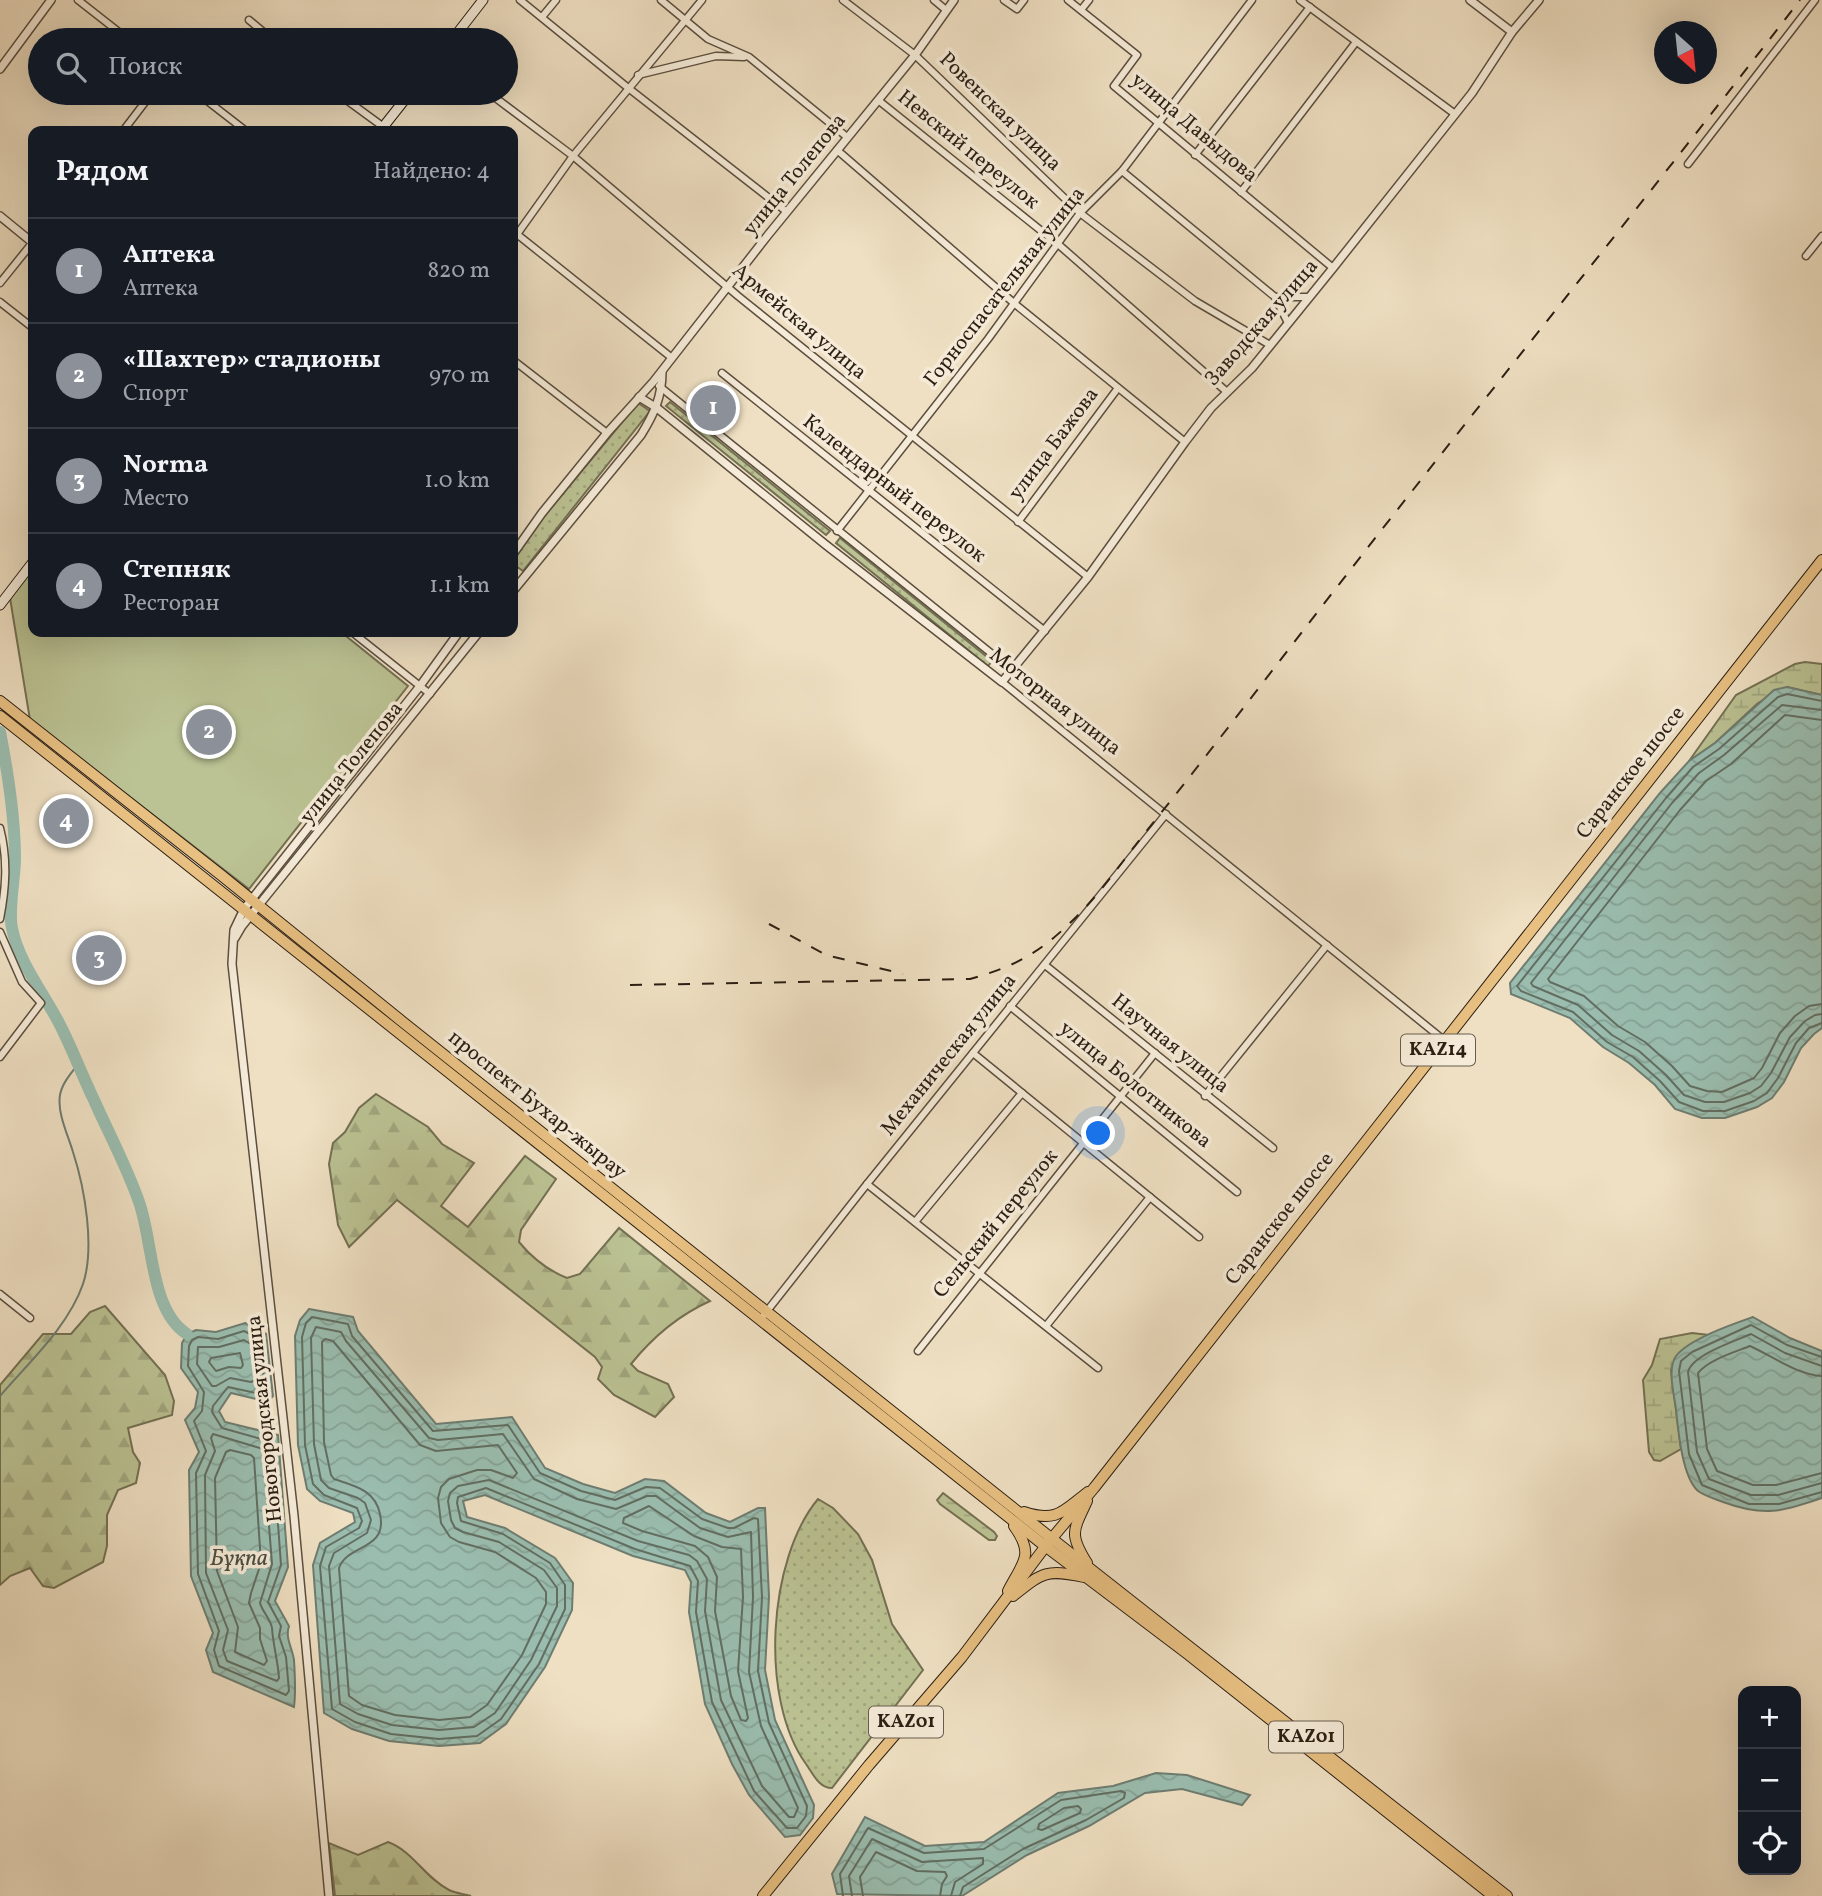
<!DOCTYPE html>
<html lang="ru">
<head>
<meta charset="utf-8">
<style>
  :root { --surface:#171b24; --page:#20242c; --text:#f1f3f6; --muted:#9ea1a6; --line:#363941; --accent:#8c9099 }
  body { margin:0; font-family:Vollkorn,serif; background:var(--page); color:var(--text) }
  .controls { position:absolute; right:21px; bottom:21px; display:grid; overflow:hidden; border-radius:14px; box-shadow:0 7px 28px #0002 }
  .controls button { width:63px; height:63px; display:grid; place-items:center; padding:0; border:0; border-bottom:2px solid var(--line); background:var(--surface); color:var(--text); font:35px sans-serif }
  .compass { position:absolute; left:1654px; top:21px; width:63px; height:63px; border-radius:50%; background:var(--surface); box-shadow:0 7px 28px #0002; rotate:153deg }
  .you { position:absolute; left:1099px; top:1134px; width:24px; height:24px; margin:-18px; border:5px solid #fff; border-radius:50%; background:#1a73e8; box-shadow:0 0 0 10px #1a73e833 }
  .badge { display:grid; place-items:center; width:46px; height:46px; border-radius:50%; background:var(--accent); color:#fff; font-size:23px; font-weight:700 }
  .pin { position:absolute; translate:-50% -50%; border:4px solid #fff; box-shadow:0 2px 7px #0006 }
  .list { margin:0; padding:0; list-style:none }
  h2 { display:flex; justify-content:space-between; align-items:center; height:91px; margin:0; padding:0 28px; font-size:30px }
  h2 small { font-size:23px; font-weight:400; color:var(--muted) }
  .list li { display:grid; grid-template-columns:46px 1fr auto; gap:21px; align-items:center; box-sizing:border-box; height:105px; padding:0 28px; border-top:2px solid var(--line) }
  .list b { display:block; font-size:26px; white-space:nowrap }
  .list p { margin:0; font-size:23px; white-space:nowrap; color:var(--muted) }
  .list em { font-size:23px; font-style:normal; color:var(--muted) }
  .icon { flex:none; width:38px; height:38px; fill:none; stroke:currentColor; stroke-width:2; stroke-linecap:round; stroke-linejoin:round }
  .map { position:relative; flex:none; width:1822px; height:1896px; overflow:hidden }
  .search { position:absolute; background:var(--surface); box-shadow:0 7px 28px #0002; left:28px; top:28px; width:490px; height:77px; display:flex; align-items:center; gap:18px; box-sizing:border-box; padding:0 24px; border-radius:38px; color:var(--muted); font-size:26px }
  .panel { position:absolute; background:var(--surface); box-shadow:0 7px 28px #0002; left:28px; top:126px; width:490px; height:511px; border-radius:14px }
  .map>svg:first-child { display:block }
  .grass { fill:url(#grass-dots); stroke:#737053; stroke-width:2 }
  .forest { fill:url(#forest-firs); stroke:#737053; stroke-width:2 }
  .wetland { fill:url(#wetland-marsh); stroke:#737053; stroke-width:2 }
  .pitch { fill:#bbc293; stroke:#737053; stroke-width:2 }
  .water { fill:url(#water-waves); stroke:#6e7d71; stroke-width:2 }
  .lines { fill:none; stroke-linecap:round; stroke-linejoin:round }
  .shore { stroke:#626e61; stroke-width:2 }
  .stream { stroke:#6e7d71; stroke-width:2 }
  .river { stroke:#9abdaf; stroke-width:12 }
  .minor-casing { stroke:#5c4e3f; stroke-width:9 }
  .tertiary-casing { stroke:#5c4e3f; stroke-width:10 }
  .secondary-casing { stroke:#2b1e13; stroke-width:11 }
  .primary-casing { stroke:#2b1e13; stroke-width:12 }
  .trunk-casing { stroke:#2b1e13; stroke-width:12 }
  .minor { stroke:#f5ebd8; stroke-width:6 }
  .tertiary { stroke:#f5ebd8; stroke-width:7 }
  .secondary { stroke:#f5ebd8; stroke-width:9 }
  .primary { stroke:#e8c082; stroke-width:10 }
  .trunk { stroke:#e8c082; stroke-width:10 }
  .rail { stroke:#2b1e13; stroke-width:2; stroke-dasharray:12 12; stroke-linecap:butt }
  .labels { text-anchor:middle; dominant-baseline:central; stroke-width:7; stroke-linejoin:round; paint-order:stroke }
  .shield { fill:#f5ebd8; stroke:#685c4e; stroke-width:2 }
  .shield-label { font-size:19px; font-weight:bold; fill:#2b1e13 }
  .street-label { font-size:21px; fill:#2b1e13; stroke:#f5ebd8 }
  .water-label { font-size:23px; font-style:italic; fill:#4c4e42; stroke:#f5ebd8 }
</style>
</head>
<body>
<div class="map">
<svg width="1822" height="1896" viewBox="0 0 1822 1896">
  <defs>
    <pattern id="grass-dots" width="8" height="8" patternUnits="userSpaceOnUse" patternTransform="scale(1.75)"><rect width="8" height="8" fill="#bbc293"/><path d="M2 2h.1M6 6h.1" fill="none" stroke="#a1a67e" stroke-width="1.8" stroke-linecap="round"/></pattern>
    <pattern id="forest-firs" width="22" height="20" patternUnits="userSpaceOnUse" patternTransform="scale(1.75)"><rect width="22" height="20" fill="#bbc293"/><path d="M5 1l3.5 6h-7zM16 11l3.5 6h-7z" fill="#a1a67e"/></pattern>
    <pattern id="wetland-marsh" width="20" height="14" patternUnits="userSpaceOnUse" patternTransform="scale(1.75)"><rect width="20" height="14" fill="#bbc293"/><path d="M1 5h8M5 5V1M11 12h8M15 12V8" fill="none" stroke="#a1a67e"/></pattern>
    <pattern id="water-waves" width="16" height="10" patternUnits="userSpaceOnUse" patternTransform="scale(1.75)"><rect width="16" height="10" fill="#9abdaf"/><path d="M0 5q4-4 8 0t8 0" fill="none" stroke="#85a296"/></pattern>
  </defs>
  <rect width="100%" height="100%" fill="#efe0c3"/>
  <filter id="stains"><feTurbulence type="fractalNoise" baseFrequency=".00286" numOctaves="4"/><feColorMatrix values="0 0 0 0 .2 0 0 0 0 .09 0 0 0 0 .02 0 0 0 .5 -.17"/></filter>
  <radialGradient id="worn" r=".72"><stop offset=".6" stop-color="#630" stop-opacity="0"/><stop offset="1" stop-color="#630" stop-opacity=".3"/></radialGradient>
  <!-- grass -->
  <g class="grass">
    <path d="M670 402 830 531 826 535 666 406Z"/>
    <path d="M638 403 650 411 523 571 513 564V561L543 518Z"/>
    <path d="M840 538 992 661 988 666 836 543Z"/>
    <path d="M818 1499 833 1508 858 1534 872 1560 892 1624 923 1670 832 1788C819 1788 813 1774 806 1764 759 1699 768 1559 818 1499Z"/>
  </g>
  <!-- forest -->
  <g class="forest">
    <path d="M376 1094 428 1127 442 1144 474 1163 441 1206 468 1227 525 1156 556 1179 521 1230 519 1242C533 1259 547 1270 567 1278L580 1274 619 1228 710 1301C679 1315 652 1338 631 1364L638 1371 668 1384 674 1397 655 1417 614 1395 598 1379 602 1367 595 1357 397 1200 349 1247 338 1225 329 1164 333 1143 345 1132 359 1108Z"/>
    <path d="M105 1306 165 1375 174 1401 172 1415 128 1428 133 1452 140 1463 136 1483 118 1490 107 1515V1546L103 1562 54 1588 43 1586 30 1568 10 1576 0 1585V1385L43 1334H71L90 1312Z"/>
    <path d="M388 1842C413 1851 425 1878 449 1890 455 1893 464 1894 471 1896H335L329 1843 358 1855Z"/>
  </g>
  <!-- wetland -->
  <g class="wetland">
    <path d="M1805 662 1822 664V695L1787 687 1758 703 1715 743 1689 761 1736 695 1795 664Z"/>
    <path d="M1692 1333 1710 1335 1688 1346 1671 1370 1681 1449 1660 1461 1654 1460 1649 1452 1643 1380 1652 1365 1660 1339Z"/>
    <path d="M943 1493 994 1532 997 1536 995 1540H989L940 1504 937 1500Z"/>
  </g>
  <!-- pitch -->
  <path class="pitch" d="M33 568V632H341L408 686 249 889 30 720 10 598Z"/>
  <!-- water -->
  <g class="water">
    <path d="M1787 687 1822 695V1028L1814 1034 1801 1048 1784 1082 1772 1098 1757 1107 1725 1118H1702L1675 1109 1655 1085 1629 1063 1603 1047 1570 1018 1511 994 1510 983 1660 793 1689 761 1715 743 1774 690Z"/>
    <path d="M309 1309 353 1317 358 1331 436 1424 512 1417 545 1468 583 1484 615 1493 645 1479 664 1481 706 1513 730 1522 758 1508H765L769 1597 765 1670 775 1720 814 1805 813 1818 800 1835 785 1837 749 1795 732 1764 705 1704 689 1612 691 1582 685 1570 633 1556 485 1495 463 1501 467 1517 505 1528 555 1558 573 1583 572 1610 545 1667 506 1724 480 1743 439 1746 389 1741 352 1729 324 1713 313 1565 320 1543 355 1522 353 1513 320 1501 307 1489 298 1445 295 1336 300 1320Z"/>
    <path d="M1753 1317 1790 1338 1822 1351V1498C1782 1512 1764 1517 1723 1502 1715 1499 1705 1496 1698 1491 1682 1477 1678 1429 1676 1409 1674 1394 1667 1369 1676 1356 1689 1339 1733 1324 1753 1317Z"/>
    <path d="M245 1323 266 1334 273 1396 268 1402 231 1393 219 1411 225 1422 278 1435 288 1567 275 1601 289 1626C285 1638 292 1647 294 1660 295 1676 296 1691 294 1707L213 1672 206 1650 213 1633 191 1576 189 1470 199 1452 185 1420 195 1408 198 1392 181 1368 182 1343 187 1334 196 1330 216 1332Z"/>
    <path d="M1156 1773 1187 1775 1250 1795 1242 1805 1182 1789 1145 1793 1089 1826 1027 1855 962 1896 837 1894 832 1874 865 1817 925 1846 984 1842 1058 1793 1113 1786Z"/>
  </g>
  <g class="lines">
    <!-- shore -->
    <g class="shore">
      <path d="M1822 701 1787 694 1778 697 1719 749 1693 767 1666 798 1517 986 1521 991 1573 1012 1607 1042 1633 1057 1660 1081 1679 1102 1703 1111H1725L1754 1101 1767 1093 1778 1078 1796 1043 1809 1028 1822 1023"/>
      <path d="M1822 710 1782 705 1724 755 1699 773 1672 803 1531 983 1533 986 1578 1005 1612 1035 1639 1051 1666 1075 1684 1095 1705 1102H1724L1750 1093 1761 1086 1771 1073 1790 1037 1805 1021 1815 1015 1822 1014"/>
      <path d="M1822 720 1785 715 1731 764 1706 781 1680 810 1548 979 1550 982 1584 996 1618 1026 1645 1042 1672 1066 1690 1086 1707 1091 1722 1092 1754 1078 1762 1068 1780 1033 1795 1016 1809 1006 1822 1004"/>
      <path d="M312 1317 348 1324 352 1336 433 1431 508 1425 540 1473 581 1491 615 1500 646 1487 660 1488 702 1519 728 1528H734L754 1518 758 1519 762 1597 758 1671 769 1723 807 1806 806 1816 797 1828H787L754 1791 712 1702 696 1612 698 1581 690 1566 635 1549 486 1488 458 1497 457 1503 461 1521 503 1534 550 1563 565 1585V1609L539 1664 501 1719 477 1736 439 1739 391 1734 355 1722 332 1709 320 1566 326 1547 359 1528 362 1521 357 1508 324 1495 313 1484 305 1445 302 1337 306 1323Z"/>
      <path d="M316 1327 341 1332 346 1341 429 1438 438 1440 503 1434 534 1479 577 1499 616 1509 647 1496H656L700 1528 728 1537 751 1532 753 1597 749 1672 761 1726 798 1808 794 1817H789L762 1786 721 1700 705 1611 707 1579 697 1561 689 1555 638 1541 489 1480 458 1486 450 1493 448 1501 451 1520 455 1528 463 1532 499 1542 544 1570 557 1588V1606L531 1660 495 1713 474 1727 439 1730 392 1725 358 1714 340 1704 329 1566 334 1553 367 1533 371 1520 365 1503 358 1498 329 1488 321 1480 314 1444 311 1338Z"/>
      <path d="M244 1331 260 1339 265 1391 261 1394 228 1387 213 1406 212 1412 222 1428 272 1442 281 1565 268 1602 281 1626 279 1636 286 1657 289 1691 286 1695 219 1666 214 1650 219 1631 198 1574 196 1473 206 1451 194 1421 202 1411 204 1392 188 1366 189 1346 192 1340 198 1337 218 1339Z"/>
      <path d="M325 1339 333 1341 420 1445 436 1451 498 1445 517 1473 513 1478 491 1470H477L449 1479 441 1487 438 1498 441 1523 450 1537 459 1542 495 1552 536 1578 546 1592V1604L522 1655 487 1705 470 1717 439 1720 395 1715 362 1705 349 1696 339 1568C347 1544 388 1551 380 1514 375 1490 355 1486 334 1479L331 1475 324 1442 322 1342Z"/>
      <path d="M244 1340 252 1345 255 1380 251 1382 230 1378 216 1386H212L197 1364 198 1347H219Z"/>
      <path d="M240 1353 243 1365 241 1368 229 1367 216 1371 209 1362 211 1358Z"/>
      <path d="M1822 1357 1787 1345 1751 1325 1692 1352 1681 1361 1679 1371 1689 1454 1702 1485 1749 1504H1779L1822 1492"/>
      <path d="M1822 1366 1785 1353 1751 1334C1735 1341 1692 1355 1688 1372L1697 1452 1709 1479 1751 1495H1778L1822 1483"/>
      <path d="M1822 1376C1798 1375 1772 1356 1750 1346 1735 1352 1708 1360 1698 1373L1707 1449 1717 1471 1753 1485H1776L1822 1473"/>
      <path d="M213 1434 263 1449 272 1564 260 1603C262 1611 271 1620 272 1628 273 1645 278 1661 279 1678L277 1681 227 1661 223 1650 228 1630 206 1573 205 1475 215 1451 211 1438Z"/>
      <path d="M230 1450 251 1455 254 1458 261 1563 251 1593 249 1603 260 1628V1639L267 1661 264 1665 235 1652 238 1627 217 1571 215 1478 226 1452Z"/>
      <path d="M649 1506 694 1536 722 1547 741 1549 743 1597 738 1671 748 1718 746 1721 741 1720 731 1696 715 1611 717 1577 708 1557 695 1546 642 1531 623 1523 624 1518Z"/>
      <path d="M1078 1806 1081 1809 1080 1813 1042 1830 1038 1829 1039 1824 1064 1808Z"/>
      <path d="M843 1896 840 1874 868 1828 924 1853 984 1849 1061 1800 1121 1791 1125 1793 1124 1798 1086 1820 1023 1849 963 1887 960 1896"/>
      <path d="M852 1896 849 1876 872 1839 922 1862 983 1858V1864L955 1882 951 1896"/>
      <path d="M863 1896 860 1877 876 1852 917 1871 945 1872 947 1876 942 1884 940 1896"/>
    </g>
    <!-- stream -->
    <path class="stream" d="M0 1396C29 1362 68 1327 83 1284 95 1248 85 1189 73 1152 68 1135 57 1113 60 1095 62 1083 72 1072 79 1063"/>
    <!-- river -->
    <path class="river" d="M0 732C8 773 15 816 15 859 15 878 8 911 12 928 18 961 43 992 59 1023 72 1048 82 1075 94 1100 109 1134 127 1167 139 1202 153 1240 150 1311 187 1334"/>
    <!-- minor casing -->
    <g class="minor-casing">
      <g id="minor">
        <path d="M78 0 129 40"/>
        <path d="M520 0 627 87 787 212"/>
        <path d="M661 0 708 39 749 57 847 137"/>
        <path d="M843 0 915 55 1080 213 1195 301 1270 345"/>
        <path d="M934 0 946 10"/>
        <path d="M1004 0 1017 9 1024 0"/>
        <path d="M1068 0 1137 55 1114 86 1333 268"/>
        <path d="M1300 0 1455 114"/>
        <path d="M1081 10 1089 0"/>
        <path d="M542 17 556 0"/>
        <path d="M249 20 273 40"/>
        <path d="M638 75 716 56 744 57"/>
        <path d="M197 93 246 131"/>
        <path d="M337 93 389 131"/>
        <path d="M489 93 573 156 738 296 1088 577"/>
        <path d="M878 100 1059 245 1227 392"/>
        <path d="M123 131 152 93"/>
        <path d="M837 150 1015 304 1185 442"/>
        <path d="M1195 155 1310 7"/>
        <path d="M1688 164 1815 0"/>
        <path d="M1122 171 1275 297H1309"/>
        <path d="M1241 192 1356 42"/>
        <path d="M513 231 672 358"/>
        <path d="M513 240 573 156 702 0"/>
        <path d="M1806 256 1822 236"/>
        <path d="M0 283 33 242"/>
        <path d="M1275 297 1288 323"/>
        <path d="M0 302 33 328"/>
        <path d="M513 360 607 433"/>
        <path d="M722 373 1045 631"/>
        <path d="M659 386 1012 670"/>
        <path d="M1018 522 1118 388"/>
        <path d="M837 531 988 339 1080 213 1122 171 1252 0"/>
        <path d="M352 632 430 694"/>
        <path d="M1002 682 1445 1041"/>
        <path d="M0 828C8 859 6 888 0 919"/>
        <path d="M0 932 22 982 41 1003 0 1057"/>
        <path d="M1045 965 1273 1148"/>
        <path d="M1010 1006 1237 1192"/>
        <path d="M973 1053 1199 1237"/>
        <path d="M1205 1096 1327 945"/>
        <path d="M867 1184 1098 1368"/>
        <path d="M915 1222 1022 1093"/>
        <path d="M0 1294 30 1318"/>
        <path d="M760 1320 867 1184 1166 814"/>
        <path d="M1046 1326 1150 1197"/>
        <path d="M918 1351 1155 1053"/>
      </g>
    </g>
    <!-- tertiary casing -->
    <g class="tertiary-casing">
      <g id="tertiary">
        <path d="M1470 0 1512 32"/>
        <path d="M0 69 51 0"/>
        <path d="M0 216 33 243"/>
        <path d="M639 397 657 408 826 545 1002 682 1088 577 1185 442 1211 408 1252 368 1333 268 1472 93 1512 32 1539 0"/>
        <path d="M513 554 542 513 607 433 654 381 768 235 915 55 954 0"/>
        <path d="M513 591 641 435C654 414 662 397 662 372"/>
        <path d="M235 938 242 926 479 632"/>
        <path d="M329 1896 294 1516 232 964 234 930 244 909 420 686 459 632"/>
      </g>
    </g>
    <!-- secondary casing -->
    <g class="secondary-casing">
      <g id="secondary">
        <path d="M452 40 483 0"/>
        <path d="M380 131 410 93"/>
        <path d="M0 605 33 562"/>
      </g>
    </g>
    <!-- primary casing -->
    <g class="primary-casing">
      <g id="primary">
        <path d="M0 701 221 875 399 1019 1051 1538"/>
        <path d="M0 716 1045 1546"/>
        <path d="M1024 1512C1057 1523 1063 1511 1088 1492"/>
        <path d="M1008 1591C1023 1562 1035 1555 1014 1526"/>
      </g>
    </g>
    <!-- trunk casing -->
    <g class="trunk-casing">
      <g id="trunk">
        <path d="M1051 1538 1507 1896"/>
        <path d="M1045 1546 1189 1655 1493 1896"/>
        <path d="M1087 1563C1069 1534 1073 1531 1087 1501"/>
        <path d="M1013 1596C1043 1572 1046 1569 1084 1577"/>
        <path d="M763 1896 869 1765 962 1657 1048 1543 1094 1488 1822 560"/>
      </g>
    </g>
    <!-- minor -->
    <use href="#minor" class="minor"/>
    <!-- tertiary -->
    <use href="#tertiary" class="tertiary"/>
    <!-- secondary -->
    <use href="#secondary" class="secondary"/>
    <!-- primary -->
    <use href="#primary" class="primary"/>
    <!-- trunk -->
    <use href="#trunk" class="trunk"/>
    <!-- rail -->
    <g class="rail">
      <path d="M769 924 826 955 903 974"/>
      <path d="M630 985 970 979C1013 967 1038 954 1070 923 1098 897 1121 863 1145 833 1210 752 1273 669 1337 587 1490 390 1648 197 1800 0"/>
    </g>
  </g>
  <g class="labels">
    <!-- shield labels -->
    <g class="shield">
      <rect x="1401" y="1034.5" width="74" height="31" rx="5"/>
      <rect x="869" y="1706.5" width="74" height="31" rx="5"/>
      <rect x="1269" y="1721.5" width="74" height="31" rx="5"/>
    </g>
    <g class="shield-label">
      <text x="1438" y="1050">KAZ14</text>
      <text x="906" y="1722">KAZ01</text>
      <text x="1306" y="1737">KАZ01</text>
    </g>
    <!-- street labels -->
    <g class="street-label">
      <text transform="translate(1000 112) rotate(44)">Ровенская улица</text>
      <text transform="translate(1194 128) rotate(40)">улица Давыдова</text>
      <text transform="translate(968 150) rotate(39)">Невский переулок</text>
      <text transform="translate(795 175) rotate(-51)">улица Толепова</text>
      <text transform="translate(1005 287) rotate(-52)">Горноспасательная улица</text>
      <text transform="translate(799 322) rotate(40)">Армейская улица</text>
      <text transform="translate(1262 323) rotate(-49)">Заводская улица</text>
      <text transform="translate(1054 444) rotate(-53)">улица Бажова</text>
      <text transform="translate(894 489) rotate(38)">Календарный переулок</text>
      <text transform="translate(1055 702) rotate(38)">Моторная улица</text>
      <text transform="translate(352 763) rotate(-51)">улица Толепова</text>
      <text transform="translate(1631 773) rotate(-52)">Саранское шоссе</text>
      <text transform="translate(1170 1044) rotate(39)">Научная улица</text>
      <text transform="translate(949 1055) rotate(-51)">Механическая улица</text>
      <text transform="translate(1135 1085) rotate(39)">улица Болотникова</text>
      <text transform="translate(537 1105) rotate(39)">проспект Бухар-жырау</text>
      <text transform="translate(1280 1219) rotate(-52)">Саранское шоссе</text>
      <text transform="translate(996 1224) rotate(-51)">Сельский переулок</text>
      <text transform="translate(265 1419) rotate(-96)">Новогородская улица</text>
    </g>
    <!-- water labels -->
    <g class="water-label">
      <text x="239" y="1559">Бұқпа</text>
    </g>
  </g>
  <rect width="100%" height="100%" filter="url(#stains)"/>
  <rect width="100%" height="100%" fill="url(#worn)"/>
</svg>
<div class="controls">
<button>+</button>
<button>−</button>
<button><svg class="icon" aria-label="locate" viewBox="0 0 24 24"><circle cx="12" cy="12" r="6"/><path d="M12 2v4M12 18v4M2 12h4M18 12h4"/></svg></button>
</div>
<svg class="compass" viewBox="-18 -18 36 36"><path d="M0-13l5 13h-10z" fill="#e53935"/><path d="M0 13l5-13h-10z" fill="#9ea1a6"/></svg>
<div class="you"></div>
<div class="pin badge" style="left:713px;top:408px">1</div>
<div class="pin badge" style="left:209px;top:732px">2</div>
<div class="pin badge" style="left:99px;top:958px">3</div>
<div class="pin badge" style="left:66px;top:821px">4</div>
<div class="search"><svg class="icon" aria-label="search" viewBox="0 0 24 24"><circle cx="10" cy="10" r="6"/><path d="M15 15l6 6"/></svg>Поиск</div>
<section class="panel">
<h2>Рядом<small>Найдено: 4</small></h2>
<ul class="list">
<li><span class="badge">1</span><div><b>Аптека</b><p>Аптека</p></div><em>820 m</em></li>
<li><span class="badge">2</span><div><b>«Шахтер» стадионы</b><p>Спорт</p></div><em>970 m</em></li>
<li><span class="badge">3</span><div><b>Norma</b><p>Место</p></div><em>1.0 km</em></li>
<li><span class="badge">4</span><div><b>Степняк</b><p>Ресторан</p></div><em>1.1 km</em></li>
</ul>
</section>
</div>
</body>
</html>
